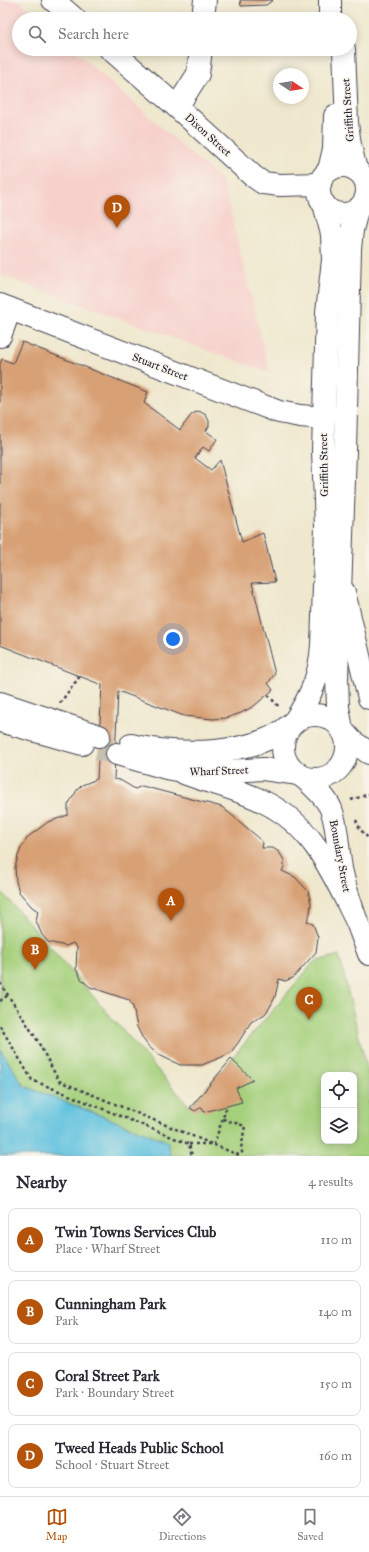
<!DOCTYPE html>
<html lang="en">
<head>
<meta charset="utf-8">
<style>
  :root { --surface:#fff; --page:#f7f7f7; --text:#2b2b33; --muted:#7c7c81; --line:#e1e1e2; --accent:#b45309 }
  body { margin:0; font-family:"IM FELL Great Primer",serif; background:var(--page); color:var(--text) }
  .controls { position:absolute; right:12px; bottom:12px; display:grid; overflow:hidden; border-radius:8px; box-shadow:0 2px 10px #0003 }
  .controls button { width:36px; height:36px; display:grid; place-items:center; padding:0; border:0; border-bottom:1px solid var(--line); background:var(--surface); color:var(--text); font:20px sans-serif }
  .compass { position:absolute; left:273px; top:68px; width:36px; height:36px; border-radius:50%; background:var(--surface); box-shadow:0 2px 10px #0003; rotate:102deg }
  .you { position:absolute; left:173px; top:639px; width:14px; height:14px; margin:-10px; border:3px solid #fff; border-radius:50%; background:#1a73e8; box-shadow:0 0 0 6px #1a73e833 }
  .badge { display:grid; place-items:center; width:26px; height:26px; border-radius:50%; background:var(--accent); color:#fff; font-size:13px; font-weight:700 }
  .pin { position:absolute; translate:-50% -33px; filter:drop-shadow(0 1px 2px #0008) }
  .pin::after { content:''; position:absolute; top:21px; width:14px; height:12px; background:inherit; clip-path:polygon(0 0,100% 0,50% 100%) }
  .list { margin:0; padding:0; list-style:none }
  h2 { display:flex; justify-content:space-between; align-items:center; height:52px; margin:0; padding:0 16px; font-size:17px }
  h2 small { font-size:13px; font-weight:400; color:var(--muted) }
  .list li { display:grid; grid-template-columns:26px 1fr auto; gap:12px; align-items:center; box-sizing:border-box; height:64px; margin:0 8px 8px; padding:0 8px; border:1px solid var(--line); border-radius:8px }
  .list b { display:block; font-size:15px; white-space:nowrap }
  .list p { margin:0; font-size:13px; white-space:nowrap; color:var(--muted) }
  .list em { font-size:13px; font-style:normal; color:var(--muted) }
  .icon { flex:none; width:22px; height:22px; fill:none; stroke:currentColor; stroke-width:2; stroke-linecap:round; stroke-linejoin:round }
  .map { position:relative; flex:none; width:369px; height:1156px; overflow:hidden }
  .search { position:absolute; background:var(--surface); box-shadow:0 2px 10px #0003; left:12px; right:12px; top:12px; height:44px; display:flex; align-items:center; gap:10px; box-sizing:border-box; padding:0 14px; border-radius:22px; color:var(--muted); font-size:15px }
  .sheet { height:340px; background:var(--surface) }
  nav { display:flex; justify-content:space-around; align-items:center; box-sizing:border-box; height:56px; border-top:1px solid var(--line); background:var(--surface); font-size:11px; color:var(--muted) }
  nav a { display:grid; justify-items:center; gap:2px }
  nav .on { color:var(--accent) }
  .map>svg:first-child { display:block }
  .built { fill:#f7d0cb }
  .green { fill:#a5d07c; stroke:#64795c; fill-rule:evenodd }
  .water { fill:#61c2df; stroke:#42728d }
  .building { fill:#d8a075 }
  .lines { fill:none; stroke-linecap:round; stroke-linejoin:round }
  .major-tunnel { stroke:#c6c0b1; stroke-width:22; stroke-dasharray:22 11; stroke-linecap:butt }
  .minor-casing { stroke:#414051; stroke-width:24 }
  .major-casing { stroke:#414051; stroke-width:24 }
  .path { stroke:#414051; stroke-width:2.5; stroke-dasharray:3 3; stroke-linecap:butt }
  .minor { stroke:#fff; stroke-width:22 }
  .major { stroke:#fff; stroke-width:22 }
  .labels { text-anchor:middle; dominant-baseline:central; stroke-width:3; stroke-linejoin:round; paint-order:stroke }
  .street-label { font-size:11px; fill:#22223b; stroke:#f7f3e8 }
</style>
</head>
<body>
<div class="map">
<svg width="369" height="1156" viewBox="0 0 369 1156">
  <rect width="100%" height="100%" fill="#f7f3e8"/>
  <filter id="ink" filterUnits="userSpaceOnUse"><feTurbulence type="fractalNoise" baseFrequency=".025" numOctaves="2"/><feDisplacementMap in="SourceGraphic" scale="8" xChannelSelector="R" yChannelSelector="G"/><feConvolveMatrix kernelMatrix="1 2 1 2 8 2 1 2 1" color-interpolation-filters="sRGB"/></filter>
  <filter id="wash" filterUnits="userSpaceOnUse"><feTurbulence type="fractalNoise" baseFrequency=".012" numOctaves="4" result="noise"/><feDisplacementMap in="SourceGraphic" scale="16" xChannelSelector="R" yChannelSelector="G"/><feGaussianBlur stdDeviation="0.9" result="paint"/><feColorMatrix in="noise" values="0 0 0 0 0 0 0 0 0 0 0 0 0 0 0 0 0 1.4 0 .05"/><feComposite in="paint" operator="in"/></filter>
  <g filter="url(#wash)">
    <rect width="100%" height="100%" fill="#efe8ce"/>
    <!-- built -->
    <path class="built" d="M0 0H18L40 19H19V49H73L223 182 270 373 0 275Z"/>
    <!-- green -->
    <path class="green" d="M0 890 190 1107 314 962 339 955 369 1078V1156H171L167 1141 24 1086 0 1049ZM324 1075H354V1141H324Z"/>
    <!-- water -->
    <path class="water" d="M0 1049 24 1086 167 1141 171 1156H0Z"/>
    <g id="blocks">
      <!-- building -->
      <g class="building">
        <path d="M240 0H273L266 5 241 6Z"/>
        <path d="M22 342 148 392 144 403 180 430 192 414 199 411 206 415 209 421V426L206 431 217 439 209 451 203 447 195 458 211 470 220 460 242 542 263 533 275 582 252 583 275 674 268 683 273 690 254 706 241 713 226 718 213 719 184 716 118 691 114 779 120 780 135 789 142 786 222 807 259 838 263 843 262 848H273L279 852 284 860V867L282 871 295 877 308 891 311 903 310 914 307 922 313 924 318 937 316 952 293 978 285 981 279 979 275 997 270 1007 265 1014 251 1022 238 1043 231 1052 222 1057 202 1065H180L159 1055 149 1047 143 1039 137 1027 133 1007 129 1000 90 987 82 980 76 969 77 947 73 943 66 946 48 942 42 935 36 921 38 911 32 907 19 892 16 881 15 868 18 856 22 846 29 836 48 822 68 815V805L77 790 82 785 97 779 102 685 0 645V364L2 359 13 363Z"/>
        <path d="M231 1059 253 1080 236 1088 242 1102 204 1112 202 1107 195 1111 190 1108Z"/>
      </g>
    </g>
  </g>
  <g filter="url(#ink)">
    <use href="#blocks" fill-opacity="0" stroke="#414051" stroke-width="1"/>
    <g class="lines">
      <!-- major-tunnel -->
      <path class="major-tunnel" d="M98 749 117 754"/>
      <!-- minor casing -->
      <g class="minor-casing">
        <g id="minor">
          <path d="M53 0 75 19"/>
          <path d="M203 19 205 0"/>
          <path d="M110 49 177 107 253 176 263 183 280 185 320 184"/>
          <path d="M177 107 198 74 201 49"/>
          <path d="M367 189H369"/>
          <path d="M0 305 279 412 300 416 324 418"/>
          <path d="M0 336 10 309"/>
          <path d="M344 592 369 698"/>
          <path d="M344 732 352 741 369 753"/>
          <path d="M184 773C210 783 239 789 264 802 314 826 333 874 356 920"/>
          <path d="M303 777C313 786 326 797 331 809 339 829 337 852 342 873 348 901 359 927 369 954"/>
        </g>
      </g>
      <!-- major casing -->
      <g class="major-casing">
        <g id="major">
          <path d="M330 0V19"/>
          <path d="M344 49 347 123 350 145 356 170"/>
          <circle cx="343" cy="190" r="24"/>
          <path d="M329 170 334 149 335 116"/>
          <path d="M0 703 99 736"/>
          <circle cx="315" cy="747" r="32"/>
          <path d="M0 721 82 744"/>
          <path d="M294 722C311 696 320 676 322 645L326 526 323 451 327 312 333 260 332 234 324 204"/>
          <path d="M342 730 338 707 337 678 345 451 350 249 352 230 357 210"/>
          <path d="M131 745C175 756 258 757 292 723"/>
          <path d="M117 754 166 768 194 773 263 769 299 774"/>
        </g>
      </g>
      <!-- path -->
      <g class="path">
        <path d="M268 695 280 708"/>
        <path d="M60 703 80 676"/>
        <path d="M351 800 369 794"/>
        <path d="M356 820 360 829 369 839"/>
        <path d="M0 983 36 1038 59 1081 241 1156"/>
        <path d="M0 1001 8 995"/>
        <path d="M0 1026 32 1080 189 1144 192 1156"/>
        <path d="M223 1119 245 1126 241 1148 243 1156"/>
        <path d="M189 1144H214L227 1106"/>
      </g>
      <!-- minor -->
      <use href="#minor" class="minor"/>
      <!-- major -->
      <use href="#major" class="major"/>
    </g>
  </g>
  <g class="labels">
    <!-- street labels -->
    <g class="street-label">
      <text transform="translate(348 110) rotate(-94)">Griffith Street</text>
      <text transform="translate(208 135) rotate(42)">Dixon Street</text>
      <text transform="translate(160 367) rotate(21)">Stuart Street</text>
      <text transform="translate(324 465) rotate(-91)">Griffith Street</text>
      <text transform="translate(219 771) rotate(-2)">Wharf Street</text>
      <text transform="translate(340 856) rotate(79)">Boundary Street</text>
    </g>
  </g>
</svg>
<div class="controls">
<button><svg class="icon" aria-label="locate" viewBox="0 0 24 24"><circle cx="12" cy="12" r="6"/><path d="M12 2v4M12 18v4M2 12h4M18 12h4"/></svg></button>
<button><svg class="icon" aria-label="layers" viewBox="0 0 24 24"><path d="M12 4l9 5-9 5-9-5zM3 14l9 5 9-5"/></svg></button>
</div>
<svg class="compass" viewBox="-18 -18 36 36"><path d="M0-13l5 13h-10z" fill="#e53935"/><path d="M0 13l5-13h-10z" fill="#7c7c81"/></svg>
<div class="you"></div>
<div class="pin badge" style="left:171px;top:921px">A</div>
<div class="pin badge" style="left:35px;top:970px">B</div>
<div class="pin badge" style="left:309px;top:1020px">C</div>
<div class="pin badge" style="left:117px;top:228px">D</div>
<div class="search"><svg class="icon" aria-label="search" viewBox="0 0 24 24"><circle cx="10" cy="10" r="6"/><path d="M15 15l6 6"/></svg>Search here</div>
</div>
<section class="sheet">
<h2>Nearby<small>4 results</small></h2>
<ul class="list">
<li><span class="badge">A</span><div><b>Twin Towns Services Club</b><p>Place · Wharf Street</p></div><em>110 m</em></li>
<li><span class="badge">B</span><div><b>Cunningham Park</b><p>Park</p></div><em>140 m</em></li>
<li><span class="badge">C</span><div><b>Coral Street Park</b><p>Park · Boundary Street</p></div><em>150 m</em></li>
<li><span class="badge">D</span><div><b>Tweed Heads Public School</b><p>School · Stuart Street</p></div><em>160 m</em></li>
</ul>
</section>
<nav>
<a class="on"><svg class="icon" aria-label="map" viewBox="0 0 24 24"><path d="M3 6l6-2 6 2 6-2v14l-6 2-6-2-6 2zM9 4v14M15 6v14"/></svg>Map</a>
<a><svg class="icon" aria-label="directions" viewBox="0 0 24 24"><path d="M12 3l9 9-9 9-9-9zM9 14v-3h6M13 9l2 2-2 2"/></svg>Directions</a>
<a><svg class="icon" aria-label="saved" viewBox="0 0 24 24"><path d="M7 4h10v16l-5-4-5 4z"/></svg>Saved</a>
</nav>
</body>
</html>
